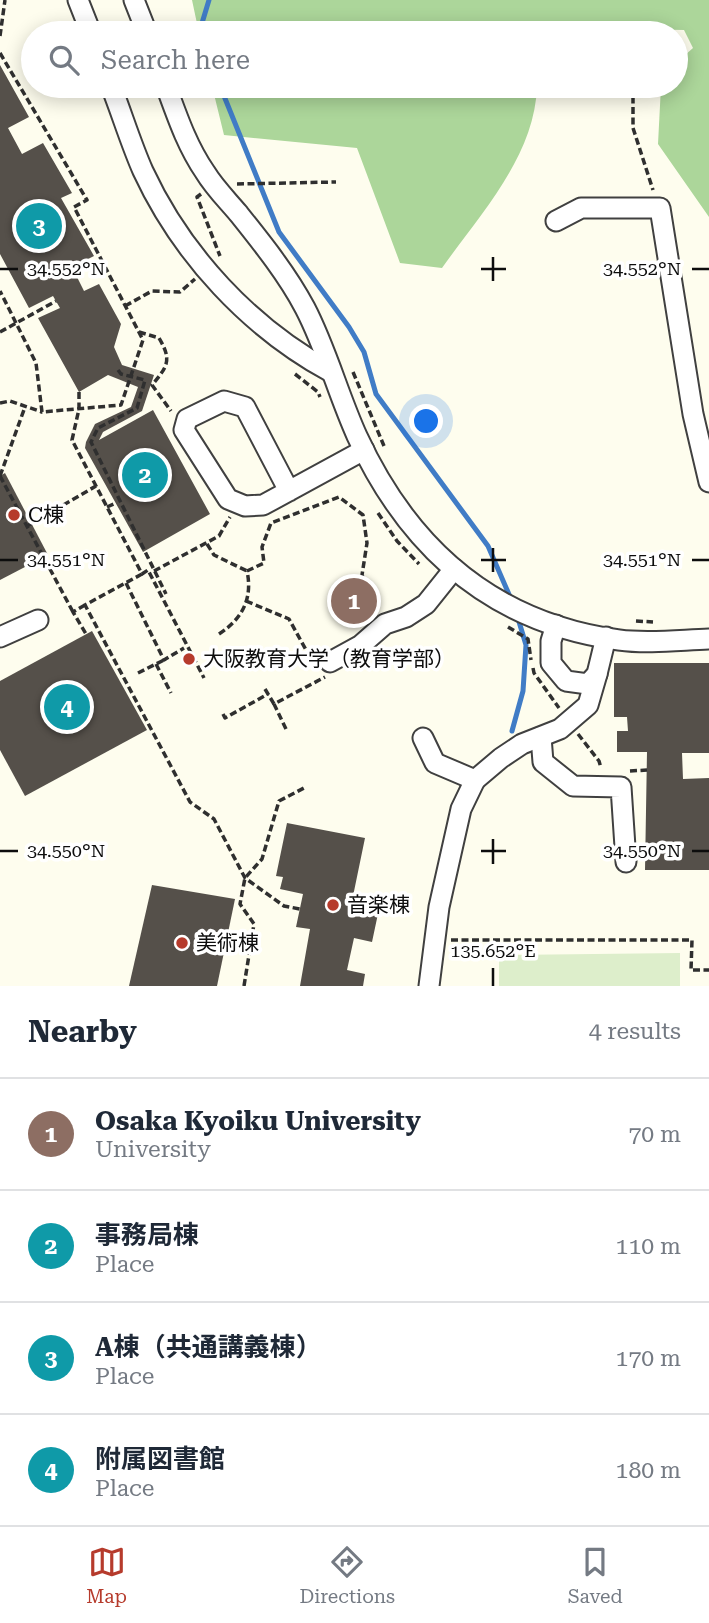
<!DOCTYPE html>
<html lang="en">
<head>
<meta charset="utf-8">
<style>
  :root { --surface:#fff; --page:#f2f2f3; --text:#1f2937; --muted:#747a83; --line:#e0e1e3; --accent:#b63b2c }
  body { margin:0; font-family:"Roboto Serif","Noto Sans JP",serif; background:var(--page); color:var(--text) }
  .you { position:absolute; left:427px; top:422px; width:24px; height:24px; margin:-18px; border:5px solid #fff; border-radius:50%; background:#1a73e8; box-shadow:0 0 0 10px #1a73e833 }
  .badge { display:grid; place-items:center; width:46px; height:46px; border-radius:50%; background:var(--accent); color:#fff; font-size:23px; font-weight:700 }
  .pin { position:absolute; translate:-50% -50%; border:4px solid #fff; box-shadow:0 2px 7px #0006 }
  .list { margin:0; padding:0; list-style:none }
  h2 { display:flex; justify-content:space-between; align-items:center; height:91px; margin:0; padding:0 28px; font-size:30px }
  h2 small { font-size:23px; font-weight:400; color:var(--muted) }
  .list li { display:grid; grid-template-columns:46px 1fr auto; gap:21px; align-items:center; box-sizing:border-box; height:112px; padding:0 28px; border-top:2px solid var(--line) }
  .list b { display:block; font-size:26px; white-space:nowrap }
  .list p { margin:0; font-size:23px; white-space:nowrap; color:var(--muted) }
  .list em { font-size:23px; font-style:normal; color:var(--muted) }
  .icon { flex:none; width:38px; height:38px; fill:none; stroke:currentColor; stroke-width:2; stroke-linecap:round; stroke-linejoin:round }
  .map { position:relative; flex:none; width:709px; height:986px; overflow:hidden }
  .search { position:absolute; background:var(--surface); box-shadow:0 4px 18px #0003; left:21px; right:21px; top:21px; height:77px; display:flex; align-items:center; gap:18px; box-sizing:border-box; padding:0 24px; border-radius:38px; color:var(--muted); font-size:26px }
  .sheet { height:539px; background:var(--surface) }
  nav { display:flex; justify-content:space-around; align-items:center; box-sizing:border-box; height:98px; border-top:2px solid var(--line); background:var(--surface); font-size:19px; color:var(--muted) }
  nav a { display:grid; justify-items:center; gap:4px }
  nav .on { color:var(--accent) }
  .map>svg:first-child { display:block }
  .forest { fill:#acd69a }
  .pitch { fill:#ddeecb }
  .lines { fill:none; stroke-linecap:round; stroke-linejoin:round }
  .stream { stroke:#407cc6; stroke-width:5 }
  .building { fill:#55504a }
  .minor-casing { stroke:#404040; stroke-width:23 }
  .path { stroke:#2f2f2f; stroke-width:3.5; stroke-dasharray:7 3.5; stroke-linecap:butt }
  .minor { stroke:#fff; stroke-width:19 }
  .path-bridge { stroke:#2f2f2f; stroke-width:3.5; stroke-dasharray:7 3.5; stroke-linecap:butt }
  .ticks { fill:none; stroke:#0d0d0d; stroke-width:2.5 }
  .poi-dot { fill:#b63b2c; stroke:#fff; stroke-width:2.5 }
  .labels { text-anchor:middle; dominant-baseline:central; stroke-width:7; stroke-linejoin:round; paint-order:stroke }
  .poi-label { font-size:21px; fill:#0d0d0d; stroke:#fff; text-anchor:start }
  .ticks-label { font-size:18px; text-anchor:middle; fill:#0d0d0d; stroke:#fff; stroke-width:7; stroke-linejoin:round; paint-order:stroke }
</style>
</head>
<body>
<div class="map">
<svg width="709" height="986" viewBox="0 0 709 986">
  <rect width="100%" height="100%" fill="#fefdee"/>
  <!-- forest -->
  <g class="forest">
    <path d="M192 0H709V217L658 144 661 86H676V63L693 48 684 30 538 27V33H199Z"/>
    <path d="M212 86H537C535 156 481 213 442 268L400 263 357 148 224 135Z"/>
  </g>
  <!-- pitch -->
  <path class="pitch" d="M680 953V986H499V955Z"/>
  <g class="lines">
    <!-- stream -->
    <g class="stream">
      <path d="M199 33 209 0"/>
      <path d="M220 86 279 232 349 327 364 352 376 394 488 546 511 599"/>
      <path d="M512 731 523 691 526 645 517 615"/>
    </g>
  </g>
  <!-- building -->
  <g class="building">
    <path d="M0 65 29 117 8 128 22 154 43 143 72 193 61 198 94 256 72 267 84 291 99 284 121 324 114 347 122 365 154 375 142 411 103 432 99 440 153 410 210 514 143 552 85 448 86 442 95 424 131 407 138 387 108 375 79 392 38 318 60 308 53 296 29 308 0 254Z"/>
    <path d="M5 473 48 555 0 580V476Z"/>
    <path d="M92 631 147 730 25 796 0 750V681Z"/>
    <path d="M614 663H709V753H682L683 779 709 778V870H645L647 752H617V731H628L627 717H614Z"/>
    <path d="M287 823 365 838 352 901 379 909 372 942 354 938 347 970 365 974 363 986H300L310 929 296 927 303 894 280 889 283 877 276 876Z"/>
    <path d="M152 885 235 899 217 986H129Z"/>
  </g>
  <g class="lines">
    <!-- minor casing -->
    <g class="minor-casing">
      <g id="minor">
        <path d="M78 0 91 33"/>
        <path d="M134 0 147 33"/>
        <path d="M111 86C122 114 131 144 143 171 182 255 250 328 331 372"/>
        <path d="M166 86C177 116 187 146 205 172 214 187 227 200 238 213 262 243 287 274 305 308 326 348 338 394 357 436 409 549 493 623 619 640 648 644 680 640 709 639"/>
        <path d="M556 221 581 208H660L693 414 709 482"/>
        <path d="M289 491 245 407 224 401 187 419 184 430 228 499 245 506 263 505 364 450"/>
        <path d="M556 625 551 641V663L566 681 588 684 597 674 606 637"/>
        <path d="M0 637 38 620"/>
        <path d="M330 662 361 645 385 624 406 617 426 604 454 569"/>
        <path d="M541 737 543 762 573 786 621 787 626 862"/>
        <path d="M423 738 435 763 475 780 501 758 522 744 560 729 588 705 597 674"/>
        <path d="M429 986 439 907 461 809 475 780"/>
      </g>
    </g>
    <!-- path -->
    <g class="path">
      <path d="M0 36 5 0"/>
      <path d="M0 53 87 200 74 207 143 340 121 405 42 412 36 363 0 291"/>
      <path d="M633 86V128L653 190"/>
      <path d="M237 184 336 182"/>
      <path d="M201 194 197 197 220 256"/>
      <path d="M125 306 152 291 180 292 195 279"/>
      <path d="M139 332 159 338C172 360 168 366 152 385L171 411"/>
      <path d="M118 370 121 374 145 380 137 408 98 428 91 442 166 594"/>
      <path d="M353 372 384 446"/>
      <path d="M295 374 318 392 320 397"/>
      <path d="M79 392V409L72 440 142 574 148 570 204 678"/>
      <path d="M0 403 10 401 42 412"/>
      <path d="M0 476 73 612"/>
      <path d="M0 476 25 407"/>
      <path d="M107 507 116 503"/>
      <path d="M378 513 397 541 419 564"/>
      <path d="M27 526 96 486"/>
      <path d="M207 544 214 555 247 571"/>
      <path d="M154 571 219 536 230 517"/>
      <path d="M247 571 264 563 262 547 271 523 339 497 363 515 367 543 362 575 372 601 380 608"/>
      <path d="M142 574 85 605 190 802 214 819 245 878 284 906 300 909"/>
      <path d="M126 583 164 660 184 648"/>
      <path d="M246 601 289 619 311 659"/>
      <path d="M85 605 73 612 86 634"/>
      <path d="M636 621 653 622"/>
      <path d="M508 627 528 639 531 660"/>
      <path d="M219 634C242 619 253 599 247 571"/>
      <path d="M156 664 171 693"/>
      <path d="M533 668 534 673 559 708"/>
      <path d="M138 673 164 660"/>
      <path d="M265 689 274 704"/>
      <path d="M223 714 225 718 268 694"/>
      <path d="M286 729 274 704 325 677"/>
      <path d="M578 734 599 761 601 768"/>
      <path d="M630 771 647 770"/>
      <path d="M451 940H692L691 970H709"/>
      <path d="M244 986 254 924 240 904 245 878 262 859 279 801 304 788"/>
    </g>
    <!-- minor -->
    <use href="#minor" class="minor"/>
    <!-- path-bridge -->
    <path class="path-bridge" d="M0 332 56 301"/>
  </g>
  <!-- ticks -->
  <path class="ticks" d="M493 257V281M0 269H18M481 269H506M692 269H709M493 548V572M0 560H18M481 560H506M692 560H709M493 839V864M0 851H18M481 851H506M692 851H709M493 968V986"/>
  <!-- markers -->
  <g class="poi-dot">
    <circle cx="14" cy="515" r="7"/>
    <circle cx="189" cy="659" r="7"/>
    <circle cx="333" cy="905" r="7"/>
    <circle cx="182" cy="943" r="7"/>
  </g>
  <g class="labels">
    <!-- poi labels -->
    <g class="poi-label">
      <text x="28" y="515">C棟</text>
      <text x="203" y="659">大阪教育大学（教育学部）</text>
      <text x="347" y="905">音楽棟</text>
      <text x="196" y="943">美術棟</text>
    </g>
  </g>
  <g class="ticks-label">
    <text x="66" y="275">34.552°N</text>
    <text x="642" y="275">34.552°N</text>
    <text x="66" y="566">34.551°N</text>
    <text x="642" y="566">34.551°N</text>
    <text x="66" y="857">34.550°N</text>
    <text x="642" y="857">34.550°N</text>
    <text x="493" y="957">135.652°E</text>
  </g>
</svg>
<div class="you"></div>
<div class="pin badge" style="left:354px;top:601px;background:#8d6e63">1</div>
<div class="pin badge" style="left:145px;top:475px;background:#0f9aa8">2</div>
<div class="pin badge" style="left:39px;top:226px;background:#0f9aa8">3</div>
<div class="pin badge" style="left:67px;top:707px;background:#0f9aa8">4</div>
<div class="search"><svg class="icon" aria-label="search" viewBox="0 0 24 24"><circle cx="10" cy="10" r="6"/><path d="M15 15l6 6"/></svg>Search here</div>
</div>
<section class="sheet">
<h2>Nearby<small>4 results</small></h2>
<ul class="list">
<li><span class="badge" style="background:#8d6e63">1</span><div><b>Osaka Kyoiku University</b><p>University</p></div><em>70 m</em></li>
<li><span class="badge" style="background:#0f9aa8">2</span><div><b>事務局棟</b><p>Place</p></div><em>110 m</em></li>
<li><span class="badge" style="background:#0f9aa8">3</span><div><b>A棟（共通講義棟）</b><p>Place</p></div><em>170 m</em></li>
<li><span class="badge" style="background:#0f9aa8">4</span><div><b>附属図書館</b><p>Place</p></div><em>180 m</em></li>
</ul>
</section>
<nav>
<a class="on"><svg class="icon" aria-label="map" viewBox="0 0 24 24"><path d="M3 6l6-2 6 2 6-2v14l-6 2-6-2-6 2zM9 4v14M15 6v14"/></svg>Map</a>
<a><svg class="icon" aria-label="directions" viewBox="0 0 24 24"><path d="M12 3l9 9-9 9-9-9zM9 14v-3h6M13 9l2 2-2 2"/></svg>Directions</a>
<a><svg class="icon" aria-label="saved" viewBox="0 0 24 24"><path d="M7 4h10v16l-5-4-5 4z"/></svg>Saved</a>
</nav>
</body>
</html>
